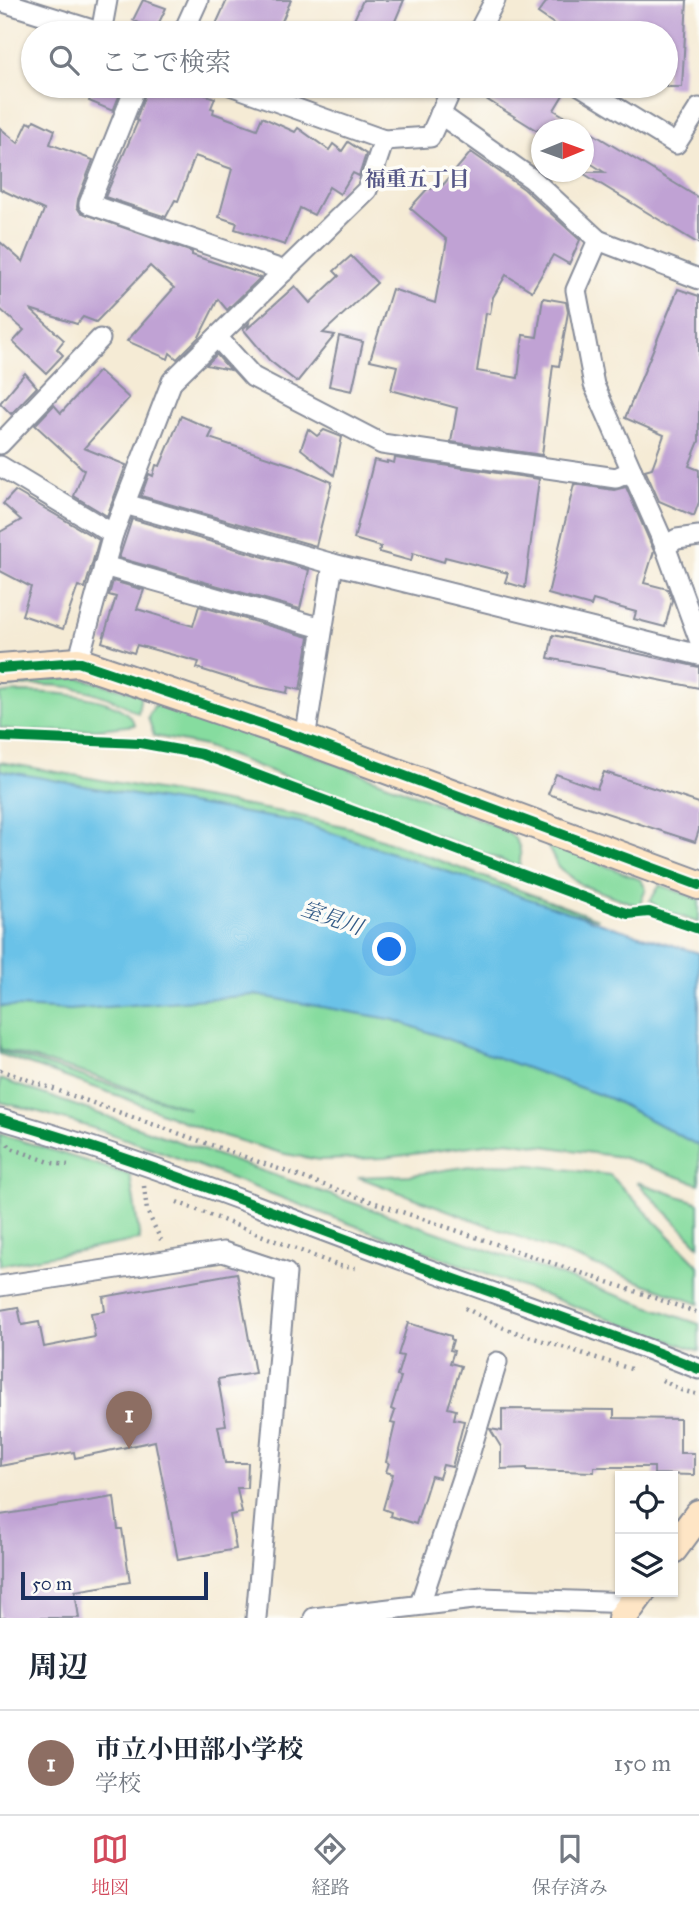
<!DOCTYPE html>
<html lang="ja">
<head>
<meta charset="utf-8">
<style>
  :root { --surface:#fff; --page:#f6f6f7; --text:#1f2937; --muted:#747a83; --line:#e0e1e3; --accent:#d1495b }
  body { margin:0; font-family:"IM FELL Great Primer","Noto Serif JP",serif; background:var(--page); color:var(--text) }
  .controls { position:absolute; right:21px; bottom:21px; display:grid; overflow:hidden; border-radius:0px; box-shadow:0 2px 5px #0004 }
  .controls button { width:63px; height:63px; display:grid; place-items:center; padding:0; border:0; border-bottom:2px solid var(--line); background:var(--surface); color:var(--text); font:35px sans-serif }
  .compass { position:absolute; left:531px; top:119px; width:63px; height:63px; border-radius:50%; background:var(--surface); box-shadow:0 2px 5px #0004; rotate:89deg }
  .scale { position:absolute; left:21px; bottom:18px; width:187px; box-sizing:border-box; padding-left:7px; border:4px solid #1b2f5e; border-top:0; font-size:19px; line-height:24px; white-space:nowrap; color:#1b2f5e; -webkit-text-stroke:5px #fdfcf7; paint-order:stroke }
  .you { position:absolute; left:390px; top:950px; width:24px; height:24px; margin:-18px; border:5px solid #fff; border-radius:50%; background:#1a73e8; box-shadow:0 0 0 10px #1a73e833 }
  .badge { display:grid; place-items:center; width:46px; height:46px; border-radius:50%; background:var(--accent); color:#fff; font-size:23px; font-weight:700 }
  .pin { position:absolute; translate:-50% -58px; filter:drop-shadow(0 2px 4px #0008) }
  .pin::after { content:''; position:absolute; top:37px; width:24px; height:21px; background:inherit; clip-path:polygon(0 0,100% 0,50% 100%) }
  .list { margin:0; padding:0; list-style:none }
  h2 { display:flex; justify-content:space-between; align-items:center; height:91px; margin:0; padding:0 28px; font-size:30px }
  h2 small { font-size:23px; font-weight:400; color:var(--muted) }
  .list li { display:grid; grid-template-columns:46px 1fr auto; gap:21px; align-items:center; box-sizing:border-box; height:105px; padding:0 28px; border-top:2px solid var(--line) }
  .list b { display:block; font-size:26px; white-space:nowrap }
  .list p { margin:0; font-size:23px; white-space:nowrap; color:var(--muted) }
  .list em { font-size:23px; font-style:normal; color:var(--muted) }
  .icon { flex:none; width:38px; height:38px; fill:none; stroke:currentColor; stroke-width:2; stroke-linecap:round; stroke-linejoin:round }
  .map { position:relative; flex:none; width:699px; height:1618px; overflow:hidden }
  .search { position:absolute; background:var(--surface); box-shadow:0 2px 5px #0004; left:21px; right:21px; top:21px; height:77px; display:flex; align-items:center; gap:18px; box-sizing:border-box; padding:0 24px; border-radius:38px; color:var(--muted); font-size:26px }
  .sheet { height:196px; background:var(--surface) }
  nav { display:flex; justify-content:space-around; align-items:center; box-sizing:border-box; height:98px; border-top:2px solid var(--line); background:var(--surface); font-size:19px; color:var(--muted) }
  nav a { display:grid; justify-items:center; gap:4px }
  nav .on { color:var(--accent) }
  .map>svg:first-child { display:block }
  .green { fill:#86dc9f; stroke:#50867e; stroke-width:2 }
  .water { fill:#6ac2e8; stroke:#4278a3; stroke-width:2 }
  .building { fill:#c0a2d4 }
  .lines { fill:none; stroke-linecap:round; stroke-linejoin:round }
  .street-casing { stroke:#888d9a; stroke-width:23 }
  .secondary-casing { stroke:#888d9a; stroke-width:32 }
  .path { stroke:#888d9a; stroke-width:4.5; stroke-dasharray:2 5; stroke-linecap:butt }
  .street { stroke:#fff; stroke-width:19 }
  .secondary { stroke:#fee5c5; stroke-width:28 }
  .cycleway-casing { stroke:#fdfcf7; stroke-width:15 }
  .cycleway { stroke:#00873e; stroke-width:10 }
  .labels { text-anchor:middle; dominant-baseline:central; stroke-width:7; stroke-linejoin:round; paint-order:stroke }
  .neighbourhood-label { font-size:21px; font-weight:bold; fill:#555787; stroke:#fdfcf7 }
  .water-label { font-size:21px; font-style:italic; fill:#335b87; stroke:#fdfcf7 }
</style>
</head>
<body>
<div class="map">
<svg width="699" height="1618" viewBox="0 0 699 1618">
  <rect width="100%" height="100%" fill="#fdfcf7"/>
  <filter id="ink" filterUnits="userSpaceOnUse"><feTurbulence type="fractalNoise" baseFrequency=".0143" numOctaves="2"/><feDisplacementMap in="SourceGraphic" scale="14" xChannelSelector="R" yChannelSelector="G"/><feConvolveMatrix kernelMatrix="1 2 1 2 8 2 1 2 1" color-interpolation-filters="sRGB"/></filter>
  <filter id="wash" filterUnits="userSpaceOnUse"><feTurbulence type="fractalNoise" baseFrequency=".00686" numOctaves="4" result="noise"/><feDisplacementMap in="SourceGraphic" scale="28" xChannelSelector="R" yChannelSelector="G"/><feGaussianBlur stdDeviation="1.57" result="paint"/><feColorMatrix in="noise" values="0 0 0 0 0 0 0 0 0 0 0 0 0 0 0 0 0 1.4 0 .05"/><feComposite in="paint" operator="in"/></filter>
  <g filter="url(#wash)">
    <rect width="100%" height="100%" fill="#f5ebd5"/>
    <!-- green -->
    <g class="green">
      <path d="M79 678 141 694 138 713C93 685 51 681 0 688V682L37 679Z"/>
      <path d="M14 692C44 692 123 693 135 725 91 730 45 735 0 728V694Z"/>
      <path d="M162 701 313 755 504 829C519 839 523 850 519 867L205 746 154 736 148 717 154 706Z"/>
      <path d="M0 762 292 814 351 828 598 919 0 790Z"/>
      <path d="M545 841 641 880 646 889 639 906 582 885 558 867Z"/>
      <path d="M660 885 699 899V923L660 909 650 901Z"/>
      <path d="M249 987 397 1009 622 1091 699 1145V1184L621 1157 507 1141 384 1158 320 1160 285 1154 210 1132 122 1097 0 1054V1051L190 1109 91 1075 0 1049V996Z"/>
      <path d="M0 1079 699 1324V1351C569 1304 439 1258 311 1209 208 1170 107 1127 0 1102Z"/>
      <path d="M0 1134 130 1175 140 1240 0 1265Z"/>
      <path d="M484 1164 532 1165 610 1175 699 1266V1304L358 1177 412 1175Z"/>
      <path d="M637 1182 699 1203V1246Z"/>
    </g>
    <!-- water -->
    <path class="water" d="M0 770 122 793 299 822 616 928 699 953V1146L611 1099 395 1020 255 995 70 1010 0 1006Z"/>
    <g id="blocks">
      <!-- building -->
      <g class="building">
        <path d="M143 0 166 8 155 31 133 20Z"/>
        <path d="M227 0H291L277 33H212Z"/>
        <path d="M363 0H404L390 33H348Z"/>
        <path d="M548 0H687L682 87H666V33H567L538 13Z"/>
        <path d="M95 86H123L113 111 89 101Z"/>
        <path d="M148 86H194L192 90 215 98 211 108 214 109 213 113 257 129 262 117 295 132 298 128 329 150 333 144 342 151 348 142 366 154 359 176 353 173 340 194 329 187 314 215 300 208 285 245 235 229 237 223 219 217 232 169 195 156 178 201 175 200 166 217 105 197 138 121 136 120Z"/>
        <path d="M465 86H548L563 95 554 110 699 198V244L581 172H604L584 159V130H536Z"/>
        <path d="M34 120 55 130 50 144 93 160 78 199 77 207 80 212 192 252V255L260 278 227 310 218 299 199 337 177 359 170 353 168 359 127 341 174 288 150 266 96 322 83 317 77 324 30 309 64 340 57 349 63 355 46 373 13 342 24 330 0 309V242L23 262 44 210 0 189V128L18 143 28 122 32 124Z"/>
        <path d="M471 152 524 189 580 240 569 264 553 255 532 291 506 275 493 297 490 314 486 313 477 371 518 378 523 335 537 337 543 298 566 302 568 312 559 366 553 365 542 455 451 442 457 408 391 390 397 366 370 360 392 289 435 303 447 240 410 208 429 187 431 189 438 180 443 185Z"/>
        <path d="M351 256 377 283 323 333 335 335 297 382 269 360 243 329 249 323 248 328 295 286 310 303 339 276 334 271Z"/>
        <path d="M678 289 699 296V441L689 466 699 470V502L694 516 659 501 645 470 652 468 664 435 625 418Z"/>
        <path d="M339 336 363 342 352 391 329 386Z"/>
        <path d="M216 355H217L230 370 206 365Z"/>
        <path d="M99 371 129 398 84 448 126 465 107 516 74 496 84 470 35 425 54 405 61 413Z"/>
        <path d="M25 373 37 387 11 414 0 403Z"/>
        <path d="M181 416 213 430 209 438 295 466 332 482 316 546 141 496 149 474 153 476 156 465 160 466Z"/>
        <path d="M308 429 317 436 324 430 342 437 334 475 301 449Z"/>
        <path d="M395 458 539 479 525 588 505 582 508 573 445 557 444 562 413 553 411 561 379 552 381 547 354 539 374 460 387 463V461L394 463Z"/>
        <path d="M574 484 614 490 626 487 654 551 644 583 668 589 672 600 665 627 634 619 636 612 593 600 591 606 548 594Z"/>
        <path d="M15 491 99 540 85 588 78 586 63 629 22 615 31 587 0 571V532L21 520 3 504Z"/>
        <path d="M132 519 309 570 300 609 119 558Z"/>
        <path d="M113 581 144 590 137 609 193 626 199 606 309 637 300 690 288 687 287 693 254 686 197 668 199 662 137 645 134 653 102 642 116 597 109 595Z"/>
        <path d="M553 635 699 667V688L548 658Z"/>
        <path d="M604 772 699 803V830L695 842 548 794 556 774 597 789Z"/>
        <path d="M237 1273 255 1373 218 1379 226 1425 218 1426 225 1463H248L247 1488H237L242 1513 230 1515 236 1549 178 1560 155 1441 75 1458 74 1452 0 1466V1310L18 1307 22 1325 39 1322 44 1347 95 1337 91 1313 105 1311 103 1297Z"/>
        <path d="M408 1323 451 1336V1339L453 1340 450 1350 454 1351 450 1363 461 1366 448 1408 456 1410 454 1419 464 1421 452 1467 443 1465 439 1478 431 1476 416 1524 390 1516 391 1512 383 1509 393 1474 386 1472 389 1463 386 1462 395 1424 391 1423 395 1411 391 1409 401 1377 397 1376 403 1356 398 1355Z"/>
        <path d="M502 1409 614 1410V1418L680 1419V1453H694V1475L654 1474V1467H594V1472L527 1470V1468L501 1469V1447L490 1429 502 1431Z"/>
        <path d="M114 1497 118 1529H122L130 1582 75 1591 79 1618H0V1515Z"/>
      </g>
    </g>
  </g>
  <g filter="url(#ink)">
    <use href="#blocks" fill-opacity="0" stroke="#888d9a" stroke-width="2"/>
    <g class="lines">
      <!-- street casing -->
      <g class="street-casing">
        <g id="street">
          <path d="M0 1 102 33"/>
          <path d="M482 25 495 0"/>
          <path d="M101 33 107 0"/>
          <path d="M183 33 198 0"/>
          <path d="M136 86 89 204 285 271"/>
          <path d="M233 86 384 140 430 137 453 86"/>
          <path d="M581 86 676 144 699 108"/>
          <path d="M440 114 532 179 598 240 699 279"/>
          <path d="M598 240 576 290 594 385 665 546 677 539 699 536"/>
          <path d="M217 337 253 377 382 444 616 478 632 471"/>
          <path d="M0 444 100 339"/>
          <path d="M0 466 113 534 78 662"/>
          <path d="M125 504 333 564 305 739"/>
          <path d="M113 534 172 381 367 190 384 140"/>
          <path d="M665 546 699 639"/>
          <path d="M333 564 699 655"/>
          <path d="M104 566 322 628"/>
          <path d="M0 1119C138 1158 271 1212 405 1261 503 1297 602 1330 699 1369"/>
          <path d="M0 1286 223 1252 286 1273 256 1618"/>
          <path d="M420 1604 465 1469 497 1362"/>
          <path d="M314 1618 482 1598 632 1603"/>
        </g>
      </g>
      <!-- secondary casing -->
      <g class="secondary-casing">
        <g id="secondary">
          <path d="M0 668 78 662 305 739 699 885"/>
          <path d="M673 1549 699 1514"/>
          <path d="M622 1618 641 1592"/>
        </g>
      </g>
      <!-- path -->
      <g class="path">
        <path d="M0 737 140 743 201 754 628 914 649 912 699 929"/>
        <path d="M0 1070 352 1195 699 1313"/>
        <path d="M8 1144 11 1148 52 1163 68 1165"/>
        <path d="M144 1186 147 1211 161 1240"/>
        <path d="M177 1202 339 1266 356 1268"/>
        <path d="M465 1308 506 1329 631 1369"/>
        <path d="M662 1380 681 1390 699 1395"/>
      </g>
      <!-- street -->
      <use href="#street" class="street"/>
      <!-- secondary -->
      <use href="#secondary" class="secondary"/>
      <!-- cycleway casing -->
      <g class="cycleway-casing">
        <g id="cycleway">
          <path d="M0 668 78 662 305 739 699 885"/>
          <path d="M0 737 140 743 201 754 628 914 649 912 699 929"/>
          <path d="M0 1119C138 1158 271 1212 405 1261 503 1297 602 1330 699 1369"/>
        </g>
      </g>
      <!-- cycleway -->
      <use href="#cycleway" class="cycleway"/>
    </g>
  </g>
  <g class="labels">
    <!-- neighbourhood labels -->
    <g class="neighbourhood-label">
      <text x="417" y="179">福重五丁目</text>
    </g>
    <!-- water labels -->
    <g class="water-label">
      <text transform="translate(332 918) rotate(19)">室見川</text>
    </g>
  </g>
</svg>
<div class="controls">
<button><svg class="icon" aria-label="locate" viewBox="0 0 24 24"><circle cx="12" cy="12" r="6"/><path d="M12 2v4M12 18v4M2 12h4M18 12h4"/></svg></button>
<button><svg class="icon" aria-label="layers" viewBox="0 0 24 24"><path d="M12 4l9 5-9 5-9-5zM3 14l9 5 9-5"/></svg></button>
</div>
<svg class="compass" viewBox="-18 -18 36 36"><path d="M0-13l5 13h-10z" fill="#e53935"/><path d="M0 13l5-13h-10z" fill="#747a83"/></svg>
<div class="scale">50 m</div>
<div class="you"></div>
<div class="pin badge" style="left:129px;top:1449px;background:#8d6e63">1</div>
<div class="search"><svg class="icon" aria-label="search" viewBox="0 0 24 24"><circle cx="10" cy="10" r="6"/><path d="M15 15l6 6"/></svg>ここで検索</div>
</div>
<section class="sheet">
<h2>周辺<small></small></h2>
<ul class="list">
<li><span class="badge" style="background:#8d6e63">1</span><div><b>市立小田部小学校</b><p>学校</p></div><em>150 m</em></li>
</ul>
</section>
<nav>
<a class="on"><svg class="icon" aria-label="map" viewBox="0 0 24 24"><path d="M3 6l6-2 6 2 6-2v14l-6 2-6-2-6 2zM9 4v14M15 6v14"/></svg>地図</a>
<a><svg class="icon" aria-label="directions" viewBox="0 0 24 24"><path d="M12 3l9 9-9 9-9-9zM9 14v-3h6M13 9l2 2-2 2"/></svg>経路</a>
<a><svg class="icon" aria-label="saved" viewBox="0 0 24 24"><path d="M7 4h10v16l-5-4-5 4z"/></svg>保存済み</a>
</nav>
</body>
</html>
